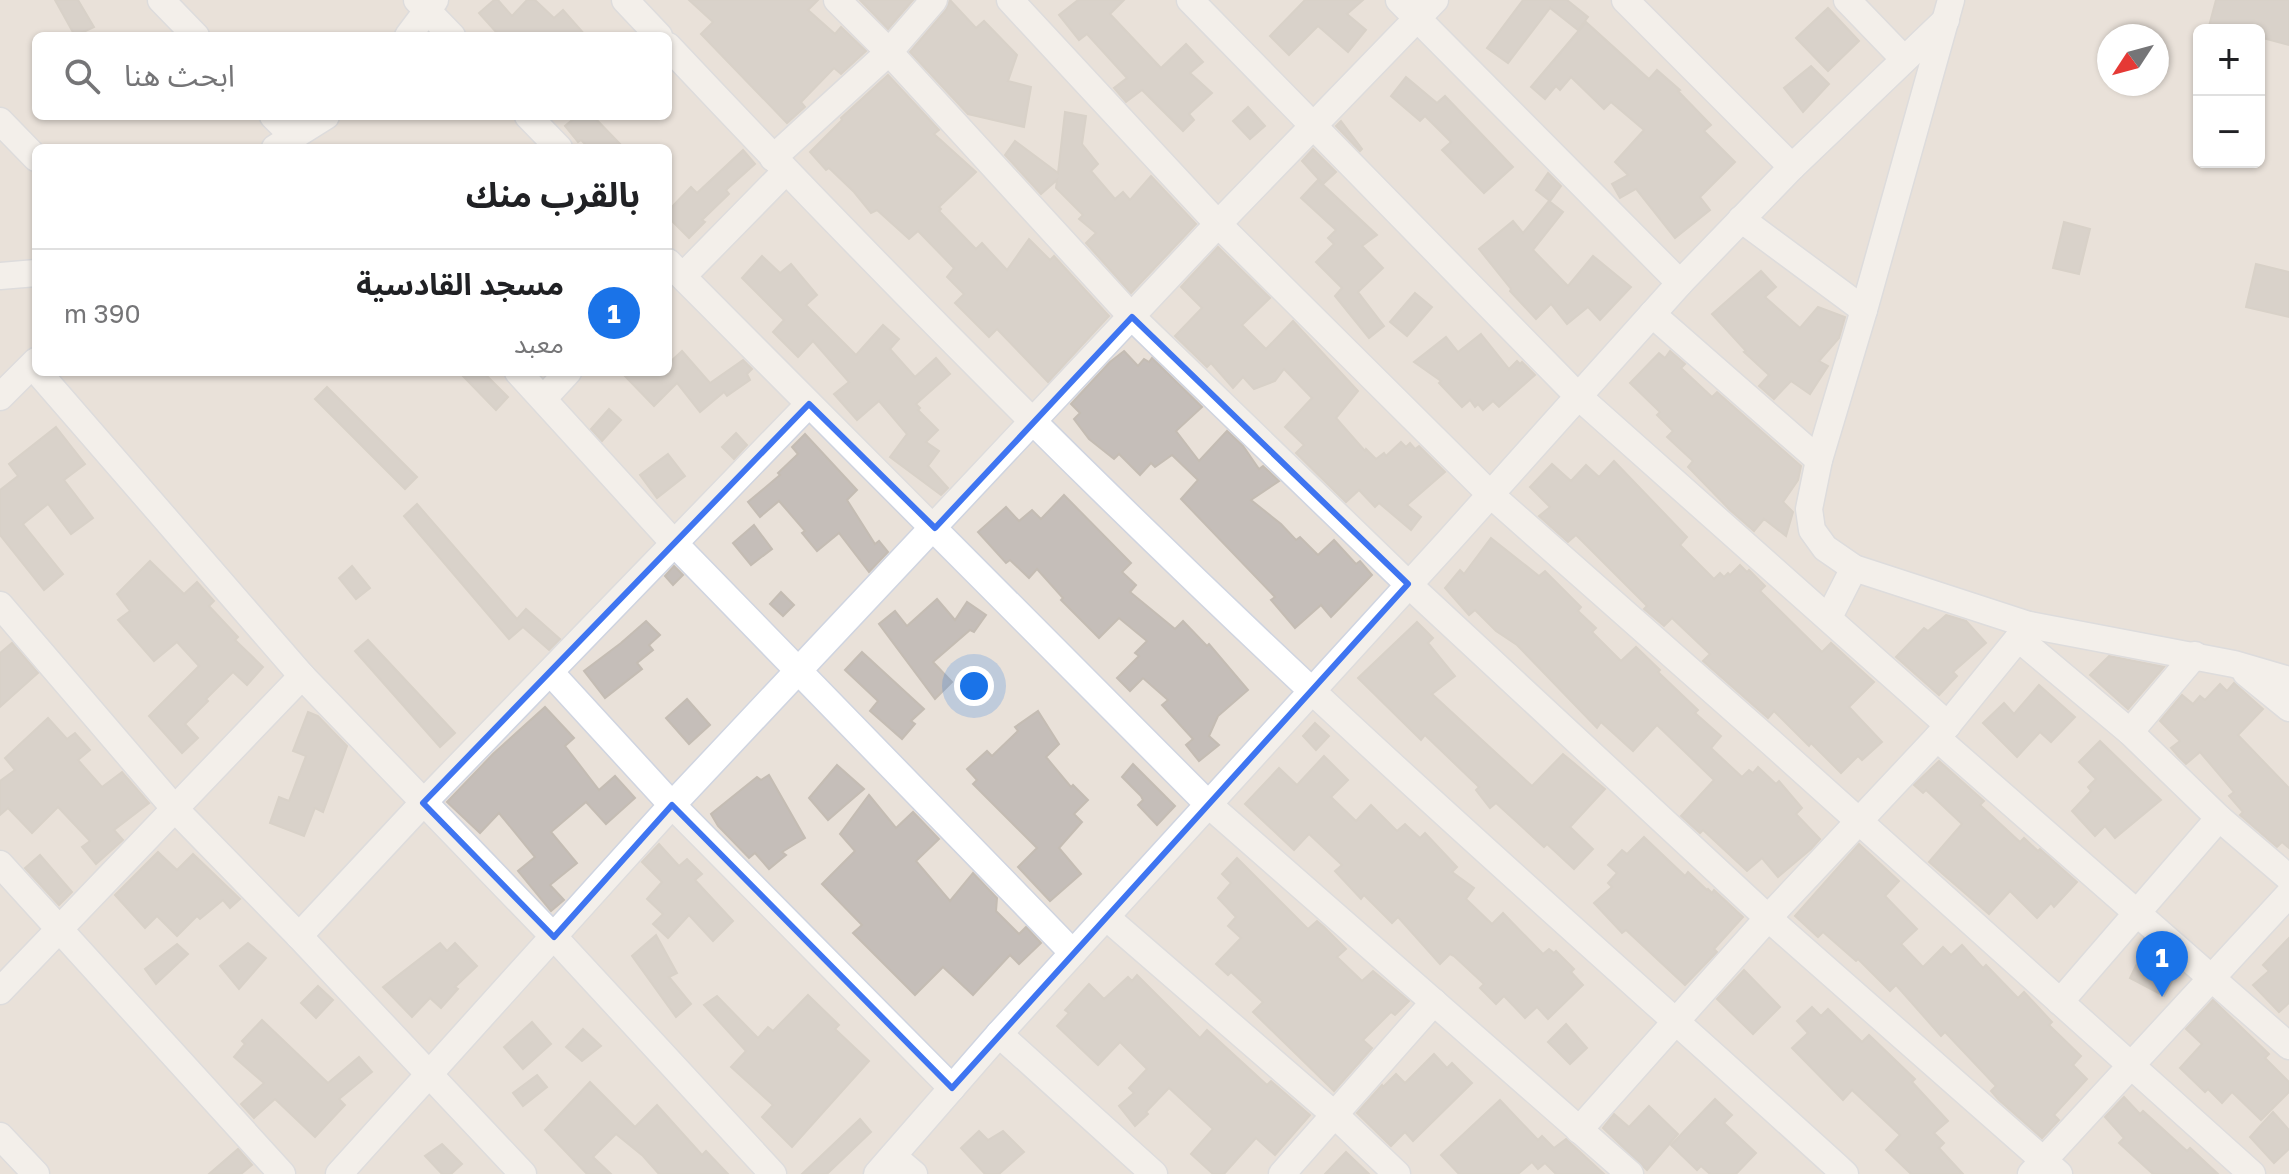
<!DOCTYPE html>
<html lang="ar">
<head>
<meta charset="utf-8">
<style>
  :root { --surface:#fff; --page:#f2f2f2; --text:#202124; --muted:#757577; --line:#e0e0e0; --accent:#1a73e8 }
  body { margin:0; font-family:"Golos Text","Noto Sans Arabic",sans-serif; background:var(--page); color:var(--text); direction:rtl }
  .controls { position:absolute; right:24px; top:24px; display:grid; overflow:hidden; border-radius:12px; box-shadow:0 2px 6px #0004 }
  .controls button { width:72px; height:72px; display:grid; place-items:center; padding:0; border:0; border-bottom:2px solid var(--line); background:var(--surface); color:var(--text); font:40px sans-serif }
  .compass { position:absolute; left:2097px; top:24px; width:72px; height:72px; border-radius:50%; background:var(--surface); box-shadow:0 2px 6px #0004; rotate:234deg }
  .you { position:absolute; left:974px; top:686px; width:28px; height:28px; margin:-20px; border:6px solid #fff; border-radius:50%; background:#1a73e8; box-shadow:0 0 0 12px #1a73e833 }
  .badge { display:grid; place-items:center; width:52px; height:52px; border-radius:50%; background:var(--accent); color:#fff; font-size:26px; font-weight:700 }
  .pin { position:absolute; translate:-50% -66px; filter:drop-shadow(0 2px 4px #0008) }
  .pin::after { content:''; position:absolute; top:42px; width:28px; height:24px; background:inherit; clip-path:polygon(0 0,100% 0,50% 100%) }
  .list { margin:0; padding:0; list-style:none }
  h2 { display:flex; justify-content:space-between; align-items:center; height:104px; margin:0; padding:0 32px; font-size:34px }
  h2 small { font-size:26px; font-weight:400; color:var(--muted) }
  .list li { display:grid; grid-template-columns:52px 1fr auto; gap:24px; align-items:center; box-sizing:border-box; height:128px; padding:0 32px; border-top:2px solid var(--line) }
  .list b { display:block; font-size:30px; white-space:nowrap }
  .list p { margin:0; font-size:26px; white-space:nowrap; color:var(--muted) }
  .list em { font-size:26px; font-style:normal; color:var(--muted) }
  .icon { flex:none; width:44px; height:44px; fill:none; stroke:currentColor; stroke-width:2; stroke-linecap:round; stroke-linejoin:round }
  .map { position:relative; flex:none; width:2289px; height:1174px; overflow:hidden; direction:ltr }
  .search { position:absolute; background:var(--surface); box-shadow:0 2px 6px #0004; left:32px; top:32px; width:640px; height:88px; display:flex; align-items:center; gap:20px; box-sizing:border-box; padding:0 28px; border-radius:12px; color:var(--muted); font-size:30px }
  .panel { position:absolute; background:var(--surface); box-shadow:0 2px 6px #0004; left:32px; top:144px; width:640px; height:232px; border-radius:12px; direction:rtl }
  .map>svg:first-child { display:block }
  .building { fill:#c5beb9; stroke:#c4bcb3; stroke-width:2 }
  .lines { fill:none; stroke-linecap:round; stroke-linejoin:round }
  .minor-casing { stroke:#cfd4e0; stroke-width:29 }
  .minor { stroke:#fff; stroke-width:26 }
  .marked { fill:none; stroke:#3f75f1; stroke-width:6; stroke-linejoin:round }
</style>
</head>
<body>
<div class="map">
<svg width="2289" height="1174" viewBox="0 0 2289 1174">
  <rect width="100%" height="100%" fill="#e9e1d9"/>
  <!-- building -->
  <g class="building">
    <path d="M55 0H78L94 27 75 36Z"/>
    <path d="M494 0H498L512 16 527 0H535L554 18 563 10 586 36H494L497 33 479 13Z"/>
    <path d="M689 0H818L808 10 835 34 841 27 866 51 841 74 834 68 801 102 805 107 787 123 701 34 713 22Z"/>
    <path d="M860 0H913L888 29Z"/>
    <path d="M950 0 976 28 984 21 1017 55 1008 81 1031 87 1024 127 968 114 910 52 946 10Z"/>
    <path d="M1078 0H1124L1110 14 1161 68 1186 44 1203 62 1190 73 1212 93 1189 114 1194 120 1183 131 1142 90 1126 102 1114 88 1127 78 1087 34 1079 40 1059 15Z"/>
    <path d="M1305 0H1363L1347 14 1366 30 1348 52 1318 26 1289 55 1270 36Z"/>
    <path d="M1523 0H1567L1588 17 1578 30 1550 8 1508 63 1487 48Z"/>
    <path d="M2216 0H2289V45L2259 37V30H2208Z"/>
    <path d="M1828 8 1859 41 1828 71 1796 38Z"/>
    <path d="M1586 22 1649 79 1657 70 1680 90 1678 91 1711 125 1704 131 1735 162 1700 197 1710 210 1675 238 1636 189 1620 198 1612 184 1628 175 1615 162 1644 130 1611 102 1604 109 1571 77 1560 90 1556 86 1545 99 1531 87Z"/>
    <path d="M1811 66 1829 84 1803 112 1784 88Z"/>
    <path d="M888 75 939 130 934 134 976 172 939 207 941 209 939 211 976 249 982 243 1007 270 1029 239 1050 260 1054 256 1109 316 1048 382 997 329 989 337 955 303 964 294 947 277 954 268 918 231 909 239 877 210 871 213 854 192 829 168 826 170 810 152 842 120 841 118Z"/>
    <path d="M1406 77 1437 103 1445 96 1513 167 1484 193 1442 150 1451 142 1425 116 1420 121 1391 96Z"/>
    <path d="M1248 107 1265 126 1250 139 1233 121Z"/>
    <path d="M1065 112 1086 116 1082 144 1098 164 1091 171 1115 199 1123 192 1130 200 1151 176 1196 224 1131 293 1086 243 1096 233 1079 219 1083 215 1056 188 1057 180 1041 194 1005 155 1015 141 1058 173Z"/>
    <path d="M577 116H593L624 148H589L581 140 578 142 565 126Z"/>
    <path d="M1341 121 1362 149 1360 151 1336 126Z"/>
    <path d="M1313 149 1336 172 1323 184 1302 161Z"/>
    <path d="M743 150 755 164 726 190 729 194 702 220 705 222 689 238 668 217V211L691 187 697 193Z"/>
    <path d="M1548 173 1561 186 1550 201 1536 190Z"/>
    <path d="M1318 180 1377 235 1362 246 1383 268 1358 292 1384 326 1369 338 1335 296 1342 288 1316 262 1334 244 1328 238 1336 230 1301 198Z"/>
    <path d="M1549 201 1563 212 1533 250 1568 286 1593 256 1631 287 1600 320 1588 307 1567 324 1551 304 1536 319 1510 291 1511 289 1479 249 1513 221 1523 233Z"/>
    <path d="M2064 222 2090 229 2079 274 2053 268Z"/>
    <path d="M1218 247 1270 298 1242 325 1266 349 1293 321 1358 391 1336 418 1365 451 1366 449 1376 459 1384 453 1386 456 1401 442 1406 447 1410 443 1415 449 1419 446 1445 472 1407 505 1421 517 1411 530 1379 503 1375 507 1359 490 1346 502 1296 453 1304 445 1285 427 1312 398 1284 369 1275 381 1254 389 1243 377 1233 388 1211 363 1207 367 1175 336 1202 308 1181 287Z"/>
    <path d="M762 256 780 273 791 264 817 295 806 305 856 355 883 325 899 339 890 349 915 377 936 358 950 374 916 404 920 408 918 410 938 430 926 442 939 451 928 466 948 488 941 495 890 457 907 434 879 401 857 420 834 394 849 382 813 341 798 357 773 332 784 320 742 278Z"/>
    <path d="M2256 264 2289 272V317L2246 307Z"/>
    <path d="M1761 271 1776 287 1765 297 1800 328 1818 307 1845 317 1839 338 1819 361 1828 366 1810 394 1791 381 1774 399 1759 386 1769 375 1744 352 1746 351 1712 314Z"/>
    <path d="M1415 293 1432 307 1407 336 1390 322Z"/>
    <path d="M1481 334 1509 369 1517 361 1520 364 1522 362 1535 375 1499 407 1493 401 1483 410 1478 404 1475 407 1470 400 1462 407 1439 383 1441 381 1414 362 1446 337 1458 352Z"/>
    <path d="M682 351 710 383 743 360 752 369 747 374 750 380 727 396 724 392 700 412 677 383 654 406 621 372H668V364Z"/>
    <path d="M1124 351 1138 366 1144 359 1149 362 1152 358 1202 407 1176 431 1199 461 1227 431 1243 446 1259 469 1263 466 1279 481 1251 500 1281 524 1296 540 1300 537 1318 555 1334 540 1356 564 1360 561 1372 575 1331 617 1321 605 1295 628 1271 600 1275 597 1181 499 1198 480 1172 455 1155 467 1151 463 1140 475 1119 454 1114 459 1089 439 1074 419 1080 413 1071 404 1110 362Z"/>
    <path d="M1670 351 1685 364 1681 368 1712 397 1717 392 1801 466 1798 480 1783 502 1793 512 1786 536 1764 519 1754 531 1730 510 1688 467 1693 461 1667 437 1673 431 1657 415 1660 412 1630 383 1659 353 1665 358Z"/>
    <path d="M459 372H483L508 397 496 410Z"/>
    <path d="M327 387 417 477 405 489 315 399Z"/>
    <path d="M609 409 621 420 602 441 591 429Z"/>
    <path d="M56 427 85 464 64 480 93 518 71 534 48 504 23 524 63 574 44 590 0 535V490L18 476 9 464Z"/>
    <path d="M736 433 747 445 734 459 722 447Z"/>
    <path d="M805 434 857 490 847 500 875 544 879 541 888 552 869 572 839 533 817 551 802 533 805 531 779 501 760 517 748 502 780 475 778 473 798 454 792 447Z"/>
    <path d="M668 454 685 476 657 498 640 475Z"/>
    <path d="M1614 461 1687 537 1680 545 1714 579 1720 573 1724 577 1728 573 1730 575 1740 565 1747 572 1749 570 1765 586 1760 591 1822 652 1831 643 1874 682 1849 707 1882 742 1862 760 1858 756 1841 773 1811 743 1809 746 1774 711 1768 718 1703 661 1710 654 1672 618 1664 626 1644 609 1647 606 1576 535 1568 542 1539 516 1550 507 1530 487 1552 464 1571 481 1586 465 1599 477Z"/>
    <path d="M1064 495 1131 563 1122 572 1136 585 1130 592 1175 629 1183 621 1207 646 1209 644 1248 690 1218 716 1209 736 1219 745 1199 761 1186 745 1193 739 1162 705 1168 700 1143 678 1130 691 1117 678 1139 656 1135 653 1147 641 1119 618 1099 638 1061 600 1063 598 1037 569 1029 578 1010 560 1006 563 978 532 1006 507 1019 521 1032 510 1041 519Z"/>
    <path d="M417 504 517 619 526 609 560 639 549 650 523 627 509 639 404 516Z"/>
    <path d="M754 525 772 549 751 565 733 543Z"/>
    <path d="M1491 538 1539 576 1545 571 1581 607 1578 611 1596 628 1592 632 1621 661 1636 647 1660 670 1658 672 1698 710 1695 713 1721 736 1711 748 1742 777 1749 770 1753 773 1758 767 1776 784 1779 781 1802 808 1796 814 1820 839 1811 849 1778 877 1762 858 1747 871 1703 830 1700 833 1681 816 1714 780 1657 725 1633 751 1601 722 1597 728 1517 645 1496 631 1475 610 1469 615 1445 588 1460 570 1464 574Z"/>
    <path d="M150 561 184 594 197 582 214 601 209 606 238 637 235 640 263 667 247 685 233 672 206 699 208 701 185 724 198 738 182 753 149 716 199 666 177 642 154 661 118 620 130 611 117 594Z"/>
    <path d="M352 566 370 588 356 599 339 578Z"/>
    <path d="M674 566 683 575 673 585 665 576Z"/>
    <path d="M781 592 794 605 783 616 770 604Z"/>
    <path d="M937 599 955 620 967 602 986 615 974 632 970 630 933 662 952 682 935 699 879 624 895 611 907 626Z"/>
    <path d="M1946 615 1966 621 1986 643 1953 672 1957 676 1939 695 1896 657 1924 628 1928 631Z"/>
    <path d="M646 621 660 635 649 645 653 650 637 663 642 669 605 698 584 671 621 643Z"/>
    <path d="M1417 622 1433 638 1428 643 1455 676 1432 694 1532 786 1563 754 1605 789 1570 827 1593 849 1574 869 1547 844 1544 847 1496 803 1490 808 1476 790 1479 787 1425 735 1421 740 1358 678Z"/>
    <path d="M368 640 455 733 440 747 355 651Z"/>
    <path d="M12 643 38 673 0 707V653Z"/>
    <path d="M862 652 924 709 911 721 915 724 902 739 870 711 878 701 845 670Z"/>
    <path d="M2109 656 2164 667 2128 709 2090 675Z"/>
    <path d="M2234 683 2263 709 2238 735 2289 788V848L2282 842 2277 847 2240 815 2243 812 2229 796 2234 792 2200 752 2186 764 2179 757 2171 748 2180 741 2160 721 2182 695 2193 704 2200 696 2205 700 2220 684 2227 691Z"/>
    <path d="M2039 685 2075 717 2051 742 2040 732 2017 757 1983 723 2004 703 2014 714Z"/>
    <path d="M687 699 710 725 689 744 666 718Z"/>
    <path d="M545 707 574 738 565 746 599 790 615 776 635 798 606 824 586 802 551 832 577 863 550 885 564 900 551 911 518 871 535 857 499 813 480 833 447 802 493 754Z"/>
    <path d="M1038 711 1059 744 1046 757 1071 787 1073 785 1088 800 1074 814 1082 822 1059 848 1081 874 1050 901 1018 867 1037 848 973 784 977 780 967 769 987 751 992 756 1018 731 1015 727Z"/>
    <path d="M308 712 318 716 347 746 323 812 315 808 304 836 270 823 279 797 289 801 306 756 293 751Z"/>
    <path d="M48 718 67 739 75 733 90 750 78 760 102 787 122 772 149 803 114 830 123 840 96 864 82 847 90 841 58 807 32 833 8 808 0 815V781L15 770 5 758Z"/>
    <path d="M1315 723 1329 736 1316 750 1303 736Z"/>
    <path d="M2100 741 2161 800 2115 838 2105 826 2095 836 2072 811 2091 791 2088 787 2096 779 2079 762Z"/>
    <path d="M1324 756 1348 780 1331 797 1356 821 1371 805 1397 831 1405 824 1420 838 1425 833 1457 867 1452 872 1474 888 1466 899 1492 924 1503 913 1543 954 1549 949 1554 953 1556 951 1574 969 1571 972 1583 985 1548 1019 1537 1007 1525 1018 1504 996 1496 1004 1480 988 1484 984 1454 956 1450 954 1440 964 1398 917 1392 923 1364 895 1361 899 1335 871 1342 865 1309 834 1294 850 1245 804 1279 768 1297 785Z"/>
    <path d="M1939 761 1984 801 1980 805 2020 842 2024 838 2038 851 2040 849 2077 882 2054 907 2051 903 2037 918 2010 891 1989 914 1929 862 1962 824 1926 790 1923 793 1914 785Z"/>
    <path d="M1133 764 1175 806 1157 825 1138 805 1143 800 1141 796 1122 777Z"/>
    <path d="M837 765 864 789 828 820 809 798Z"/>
    <path d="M769 775 805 838 782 852 786 855 769 869 755 853 749 858 718 826 711 814 757 777 761 780Z"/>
    <path d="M869 795 896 828 913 812 939 839 916 861 950 901 973 873 997 898 996 911 1019 934 1026 927 1041 943 1019 964 1010 955 973 995 943 967 915 995 853 933 862 925 822 884 855 851 840 834Z"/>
    <path d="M1644 837 1685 876 1688 872 1707 890 1708 889 1712 893 1714 890 1743 917 1714 949 1717 952 1685 985 1626 930 1622 933 1594 903 1612 887 1608 883 1617 873 1608 865 1622 850 1627 854Z"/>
    <path d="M659 844 679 866 687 859 702 874 695 880 733 921 713 941 689 915 668 938 653 924 663 914 647 899 662 882 642 862Z"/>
    <path d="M1859 844 1899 881 1885 896 1917 929 1901 944 1923 967 1943 947 1951 955 1962 945 1983 968 1986 965 2018 998 2024 992 2052 1022 2049 1025 2081 1056 2073 1065 2087 1079 2054 1115 2059 1120 2042 1138 1999 1100 1991 1091 1996 1086 1945 1032 1941 1036 1896 985 1890 991 1858 959 1856 961 1823 932 1818 937 1795 916Z"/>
    <path d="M158 852 177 870 193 854 240 899 230 908 223 900 200 919 197 916 177 936 157 916 145 928 115 895Z"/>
    <path d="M40 855 72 892 59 905 25 868Z"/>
    <path d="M1237 858 1308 929 1317 921 1324 927 1346 949 1337 957 1362 981 1373 971 1409 1001 1395 1015 1391 1012 1363 1040 1372 1048 1334 1091 1253 1012 1263 1002 1231 972 1228 975 1216 964 1241 938 1228 926 1236 917 1218 898 1231 883 1222 874Z"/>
    <path d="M656 935 677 973 669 977 691 1004 676 1017 632 956Z"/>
    <path d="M2289 938V1003L2279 1012 2253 985 2269 971 2263 965Z"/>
    <path d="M248 943 266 958 239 989 220 966Z"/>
    <path d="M440 943 447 951 455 943 477 966 455 987 458 989 441 1008 430 998 412 1017 383 987Z"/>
    <path d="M2147 943 2178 970 2164 996 2130 978Z"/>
    <path d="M177 944 188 954 156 984 145 969Z"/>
    <path d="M1744 970 1780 1007 1753 1034 1717 999Z"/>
    <path d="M1137 975 1200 1038 1207 1030 1267 1085 1271 1081 1310 1115 1275 1155 1256 1138 1224 1174H1213L1191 1154 1213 1129 1169 1088 1146 1112 1148 1114 1135 1126 1119 1106 1134 1093 1129 1088 1147 1069 1120 1042 1098 1065 1057 1026 1069 1013 1065 1010 1089 984 1104 999 1128 977 1132 981Z"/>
    <path d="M318 986 333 1000 316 1018 301 1003Z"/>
    <path d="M808 995 839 1025 835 1029 869 1061 792 1147 762 1117 773 1105 731 1067 746 1051 704 1005 717 996 758 1038 768 1027 773 1031Z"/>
    <path d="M2213 1000 2269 1054 2265 1058 2289 1082V1092L2261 1120 2232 1092 2222 1103 2208 1089 2205 1092 2180 1068 2202 1044 2186 1029Z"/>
    <path d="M1812 1007 1821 1016 1828 1009 1862 1042 1869 1035 1915 1079 1912 1082 1948 1121 1934 1133 1944 1143 1939 1148 1963 1174H1911L1886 1150 1900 1135 1852 1090 1843 1100 1792 1048 1808 1033 1797 1021Z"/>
    <path d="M262 1020 328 1083 359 1057 372 1072 339 1099 345 1105 315 1137 275 1099 254 1118 241 1104 264 1083 234 1057 245 1044 242 1041Z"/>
    <path d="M532 1022 551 1044 523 1069 504 1047Z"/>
    <path d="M1566 1024 1587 1048 1570 1064 1548 1042Z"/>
    <path d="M583 1029 601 1046 582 1061 566 1047Z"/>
    <path d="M1434 1054 1447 1068 1452 1063 1472 1083 1413 1141 1405 1132 1391 1146 1357 1113 1382 1085 1383 1087 1396 1074 1405 1083Z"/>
    <path d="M537 1075 547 1087 523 1106 513 1093Z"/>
    <path d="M590 1082 635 1127 657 1105 702 1155 706 1151 728 1174H659L643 1156 616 1134 593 1157 611 1174H587L545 1130Z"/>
    <path d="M2124 1097 2140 1114 2143 1111 2187 1151 2190 1148 2218 1174H2153L2119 1143 2124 1138 2105 1117Z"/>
    <path d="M1715 1099 1732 1115 1724 1123 1756 1153 1736 1174H1710L1701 1166 1697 1170 1671 1145Z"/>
    <path d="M1500 1100 1538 1140 1542 1136 1554 1148 1566 1139 1604 1174H1556L1545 1163 1538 1169 1532 1162 1518 1174H1459L1441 1155Z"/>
    <path d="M1649 1106 1678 1134 1647 1170 1603 1128 1614 1114 1629 1127Z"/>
    <path d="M2273 1112 2289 1130V1149L2274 1163 2250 1137Z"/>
    <path d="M860 1119 871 1132 827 1174H802Z"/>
    <path d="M979 1131 988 1140 1003 1131 1024 1152 999 1174H985L961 1148Z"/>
    <path d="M442 1144 462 1164 451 1174H442L425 1156Z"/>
    <path d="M238 1149 252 1165 241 1174H209Z"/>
    <path d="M1346 1152 1369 1174H1325Z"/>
  </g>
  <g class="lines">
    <!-- minor casing -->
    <g class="minor-casing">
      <g id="minor">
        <path d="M161 0 196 36"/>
        <path d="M417 0 452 36"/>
        <path d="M625 0 659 36"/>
        <path d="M837 0 889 52 1132 317 1408 584 1768 918 2059 1174"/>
        <path d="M1010 0 1218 224 1490 494 1773 744 2252 1174"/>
        <path d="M1190 0 1579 397 1948 725"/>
        <path d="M1399 0 1680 283"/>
        <path d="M1625 0 1792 167"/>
        <path d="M1847 0 1904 59"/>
        <path d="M1951 0 1864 310 1819 460 1809 509 1812 530 1825 548 1854 568 2029 625 2234 664 2289 680"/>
        <path d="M408 36 435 0"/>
        <path d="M668 46C876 267 1089 482 1311 690 1486 854 1667 1012 1845 1174"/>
        <path d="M273 116 293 136"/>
        <path d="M528 116 559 148"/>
        <path d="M0 121 36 158"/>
        <path d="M275 148 326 116"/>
        <path d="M773 158 889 52 934 0"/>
        <path d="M1741 219 1864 310"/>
        <path d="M668 262 1209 805 1630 1174"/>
        <path d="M0 276 36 273"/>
        <path d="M683 276 786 171"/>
        <path d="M1652 314 1819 460"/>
        <path d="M38 372 302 676 554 937 773 1174"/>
        <path d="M518 372 674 543 1073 953"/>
        <path d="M0 397 36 361"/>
        <path d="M544 398 568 372"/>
        <path d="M0 605 175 809 299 936 523 1174"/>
        <path d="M1829 617 1854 568"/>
        <path d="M2018 638 2130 732 2219 818 2289 878"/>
        <path d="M550 672 672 805 952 1088"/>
        <path d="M2246 673 2289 708"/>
        <path d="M2130 732 2195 655"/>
        <path d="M1937 738 2289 1046"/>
        <path d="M0 864 282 1174"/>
        <path d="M1106 917 1336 1116 1397 1174"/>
        <path d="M299 936 423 803 809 404"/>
        <path d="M0 991 302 676"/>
        <path d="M2060 1002 2219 818"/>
        <path d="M999 1034 1154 1174"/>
        <path d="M1579 1130 1768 918 1937 738 2029 625"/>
        <path d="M0 1136 36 1174"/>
        <path d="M893 1156 914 1174"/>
        <path d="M339 1174 672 805 1218 224 1435 0"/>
        <path d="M877 1174 999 1034 1447 543 1680 283 1792 167 1946 20"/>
        <path d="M1282 1174 1434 1002"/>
        <path d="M2031 1174 2289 894"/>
      </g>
    </g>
    <!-- minor -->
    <use href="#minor" class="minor"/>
  </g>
  <!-- marked area -->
  <path d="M0 0H2289V1174H0ZM1132 317 1408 584 952 1088 672 805 554 937 423 803 809 404 935 528Z" fill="#e9e1d9" fill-opacity=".55" fill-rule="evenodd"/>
  <path class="marked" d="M1132 317 1408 584 952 1088 672 805 554 937 423 803 809 404 935 528Z"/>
</svg>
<div class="controls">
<button>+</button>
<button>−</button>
</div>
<svg class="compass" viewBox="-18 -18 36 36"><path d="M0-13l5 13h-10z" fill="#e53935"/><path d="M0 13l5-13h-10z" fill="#757577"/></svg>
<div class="you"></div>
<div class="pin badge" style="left:2162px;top:997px">1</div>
<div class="search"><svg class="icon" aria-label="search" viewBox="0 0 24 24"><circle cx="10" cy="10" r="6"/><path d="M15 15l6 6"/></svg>ابحث هنا</div>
<section class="panel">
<h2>بالقرب منك<small></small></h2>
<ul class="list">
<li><span class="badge">1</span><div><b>مسجد القادسية</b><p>معبد</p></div><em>390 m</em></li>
</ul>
</section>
</div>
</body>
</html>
